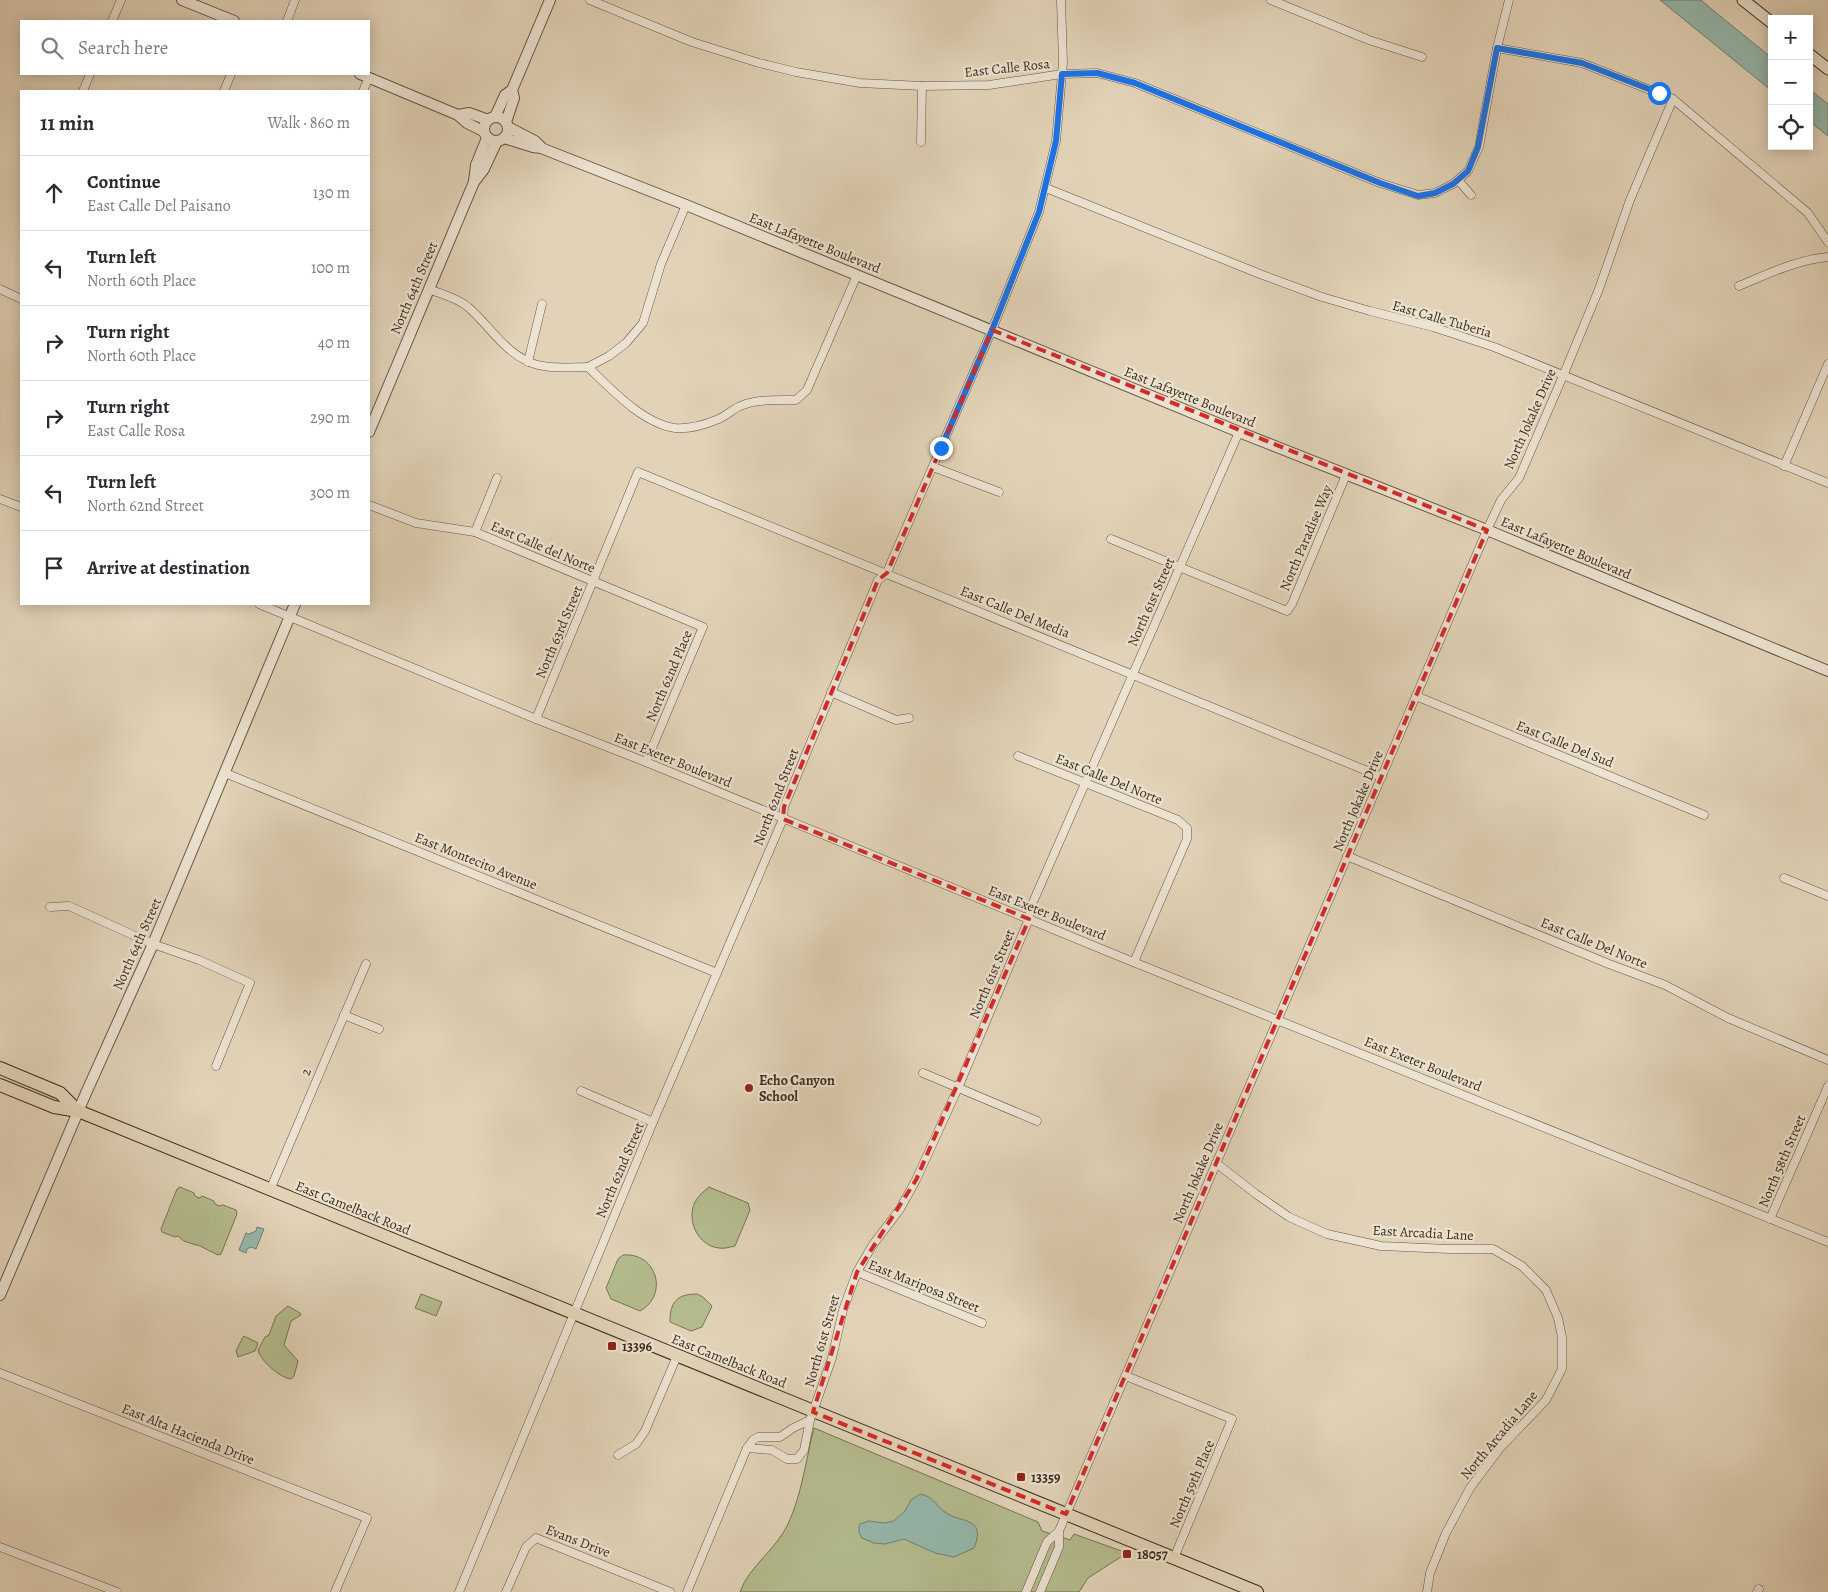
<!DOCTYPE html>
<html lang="en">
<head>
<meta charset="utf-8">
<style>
  :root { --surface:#fff; --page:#f2f2f3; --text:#2b2b33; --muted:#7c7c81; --line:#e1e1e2 }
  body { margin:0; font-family:Alegreya,serif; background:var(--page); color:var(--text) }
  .controls { position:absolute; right:15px; top:15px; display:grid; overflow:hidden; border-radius:0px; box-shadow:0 2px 12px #0003 }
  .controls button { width:45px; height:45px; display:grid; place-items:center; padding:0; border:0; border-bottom:1px solid var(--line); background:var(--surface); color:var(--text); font:25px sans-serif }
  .stop { position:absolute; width:15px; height:15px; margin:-11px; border:4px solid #1a73e8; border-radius:50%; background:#fff }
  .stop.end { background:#1a73e8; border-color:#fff; box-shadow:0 1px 5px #0008 }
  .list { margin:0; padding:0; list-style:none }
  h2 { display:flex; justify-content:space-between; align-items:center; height:65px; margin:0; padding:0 20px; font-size:21px }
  h2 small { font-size:16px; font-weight:400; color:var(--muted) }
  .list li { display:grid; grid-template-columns:32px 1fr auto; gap:15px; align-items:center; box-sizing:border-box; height:75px; padding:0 20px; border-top:1px solid var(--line) }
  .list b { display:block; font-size:19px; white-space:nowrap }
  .list p { margin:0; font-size:16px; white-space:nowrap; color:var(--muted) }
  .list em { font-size:16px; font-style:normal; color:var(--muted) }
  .icon { flex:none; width:28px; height:28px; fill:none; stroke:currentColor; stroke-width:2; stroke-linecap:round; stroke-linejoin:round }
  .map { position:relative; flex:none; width:1828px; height:1592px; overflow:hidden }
  .search { position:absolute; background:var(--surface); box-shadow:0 2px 12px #0003; left:20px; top:20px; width:350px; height:55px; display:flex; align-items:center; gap:12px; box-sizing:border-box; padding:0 18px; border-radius:0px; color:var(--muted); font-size:19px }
  .panel { position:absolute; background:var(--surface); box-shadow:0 2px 12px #0003; left:20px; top:90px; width:350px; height:515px; border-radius:0px }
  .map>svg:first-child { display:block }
  .green { fill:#b4bc8e; stroke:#787454 }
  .water { fill:#95b8ac; stroke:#718072 }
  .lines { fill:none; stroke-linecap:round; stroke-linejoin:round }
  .minor-casing { stroke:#655642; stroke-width:9 }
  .tertiary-casing { stroke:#655642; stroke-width:12 }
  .secondary-casing { stroke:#3b2d1a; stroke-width:13 }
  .primary-casing { stroke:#3b2d1a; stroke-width:14 }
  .minor { stroke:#ece2d1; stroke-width:8 }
  .tertiary { stroke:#ece2d1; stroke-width:10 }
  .secondary { stroke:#ece2d1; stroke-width:11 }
  .primary { stroke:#e2d3b8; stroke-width:12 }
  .route { stroke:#1a73e8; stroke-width:6 }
  .marked { fill:none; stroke:#d62828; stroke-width:4; stroke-dasharray:10 6; stroke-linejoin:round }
  .poi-dot { fill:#8f2418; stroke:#ece2d1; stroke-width:2 }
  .labels { text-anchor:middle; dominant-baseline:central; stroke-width:4.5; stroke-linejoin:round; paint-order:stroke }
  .street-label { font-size:14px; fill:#3b2d1a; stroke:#ece2d1 }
  .poi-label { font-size:14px; font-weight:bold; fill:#3b2d1a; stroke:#ece2d1; text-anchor:start }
</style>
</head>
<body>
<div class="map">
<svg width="1828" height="1592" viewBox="0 0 1828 1592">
  <rect width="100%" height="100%" fill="#e2d3b8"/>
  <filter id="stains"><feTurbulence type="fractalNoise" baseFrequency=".004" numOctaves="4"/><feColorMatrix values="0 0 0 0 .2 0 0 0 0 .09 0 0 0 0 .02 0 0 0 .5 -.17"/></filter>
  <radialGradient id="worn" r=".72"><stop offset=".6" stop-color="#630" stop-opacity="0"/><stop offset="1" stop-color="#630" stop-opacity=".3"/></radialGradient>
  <!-- green -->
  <g class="green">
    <path d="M180 1187 194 1193 195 1196 199 1198 202 1196 214 1201 215 1204 219 1206 223 1205 236 1210 237 1214 221 1254 218 1255 198 1245H196L184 1241 178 1236 175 1237 162 1232 161 1229 177 1189Z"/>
    <path d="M709 1187 748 1203 750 1210 735 1246C730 1247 724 1249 719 1248 698 1246 686 1220 695 1202 698 1196 704 1191 709 1187Z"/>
    <path d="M623 1255C657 1252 669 1295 640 1311L611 1299 606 1288 618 1259Z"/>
    <path d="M421 1294 442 1302 436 1316 415 1308Z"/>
    <path d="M697 1294 703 1297 712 1306 702 1327 691 1331 670 1322C670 1303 676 1294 697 1294Z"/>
    <path d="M288 1306 300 1313 301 1315 291 1321 284 1345 298 1361 294 1376 291 1379C280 1378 260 1360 258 1350L265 1337 269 1335 276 1316Z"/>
    <path d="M244 1336 258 1343 255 1351 238 1357 236 1351 243 1337Z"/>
    <path d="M814 1428 1038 1522 1042 1531 1070 1540 1074 1534 1127 1553 1088 1578 1079 1592H740C749 1566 776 1550 788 1524 802 1494 806 1459 814 1428Z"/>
  </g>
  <!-- water -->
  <g class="water">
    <path d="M1660 0H1701L1709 7 1772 58V91Z"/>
    <path d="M1809 89 1828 104V136L1809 121Z"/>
    <path d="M257 1227 264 1229 256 1249 251 1247 247 1249 246 1253 239 1250 246 1233 249 1234 256 1231Z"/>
    <path d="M920 1494C934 1496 937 1508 948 1514 956 1519 967 1519 974 1525 980 1531 977 1541 974 1548L954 1557 935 1553 904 1539 885 1544 874 1543 862 1538 859 1532V1526L860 1524 869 1521 884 1523 894 1521 905 1511 911 1500Z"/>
  </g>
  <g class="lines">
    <!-- minor casing -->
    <g class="minor-casing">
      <g id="minor">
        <path d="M590 0 692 42 759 63 796 72 860 83 922 86 989 85 1062 74 1097 73 1135 83 1380 183 1418 195 1435 193 1453 184 1468 171 1479 147 1497 48 1509 0"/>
        <path d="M1271 0 1369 40 1422 57"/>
        <path d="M112 21 121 0"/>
        <path d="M287 21 295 0"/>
        <path d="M1497 48 1582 63 1673 99 1808 213 1828 242"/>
        <path d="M83 91 90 74"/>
        <path d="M224 91 231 74"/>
        <path d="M363 91 369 77"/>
        <path d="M921 142 922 86"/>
        <path d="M1458 180 1471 195"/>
        <path d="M1046 188 1260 274 1322 297 1370 311 1433 327 1494 347 1828 483"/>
        <path d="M1739 286C1768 274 1796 260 1828 257"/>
        <path d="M0 289 21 299"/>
        <path d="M429 289C441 294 458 298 468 307 488 324 502 349 527 361 545 370 569 367 588 367 610 388 643 424 675 428 689 429 704 425 716 420 726 417 733 408 743 405 759 399 778 400 796 400L807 390 857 275"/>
        <path d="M528 362 542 304"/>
        <path d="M588 367 609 356 626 343 643 323 661 264 686 205"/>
        <path d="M1784 466 1828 364"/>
        <path d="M933 467 999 492"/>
        <path d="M0 499 21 507"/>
        <path d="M369 505 416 523 475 532 703 627 646 762"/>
        <path d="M475 532 497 478"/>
        <path d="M1111 539 1287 611 1292 604 1346 475"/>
        <path d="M259 604 536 719 646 762 1116 955 1828 1242"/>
        <path d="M831 692 896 720 909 718"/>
        <path d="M1416 696 1704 815"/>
        <path d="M536 719 638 472 1382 777"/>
        <path d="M1018 756 1178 820 1187 828V839L1134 962"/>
        <path d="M225 773 717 973"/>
        <path d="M1347 856 1609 964 1665 985 1728 1018 1828 1060"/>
        <path d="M1784 878 1828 896"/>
        <path d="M50 907 69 906 153 944 199 960 250 983 216 1066"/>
        <path d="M344 1015 379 1029"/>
        <path d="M923 1073 1037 1121"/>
        <path d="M581 1091 653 1122"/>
        <path d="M1216 1163 1256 1194 1289 1217 1327 1234 1381 1246 1449 1249H1493L1522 1266 1546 1290 1558 1318 1562 1337V1369L1546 1400 1500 1448 1470 1488 1446 1533 1430 1573 1427 1592"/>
        <path d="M270 1190 366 964"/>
        <path d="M1770 1219 1828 1086"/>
        <path d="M857 1272 982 1323"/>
        <path d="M0 1373 367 1518 335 1592"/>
        <path d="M1126 1376 1232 1419 1174 1558"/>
        <path d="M747 1448 772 1450 787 1459H797L804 1450 810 1420 832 1358 843 1310 857 1272 872 1246 900 1209 916 1180 958 1088 1029 919 1030 909 1239 432"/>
        <path d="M618 1455 636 1444 645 1431 677 1356"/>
        <path d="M0 1547 117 1592"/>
        <path d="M459 1592 653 1122 783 819 784 807 878 580 887 573 890 565 992 330 1039 212 1056 141 1063 63 1061 0"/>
        <path d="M506 1592 526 1547 536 1538 670 1592"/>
        <path d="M687 1592 747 1448 753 1440 758 1437H780L793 1428 810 1420"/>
        <path d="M1026 1592 1047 1542 1059 1531 1487 530 1501 500 1519 478 1563 376 1599 289 1630 200 1673 99"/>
        <path d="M1040 1592 1059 1547V1531"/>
        <path d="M1757 1592 1759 1589"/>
      </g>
    </g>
    <!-- tertiary casing -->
    <g class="tertiary-casing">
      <g id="tertiary">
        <path d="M182 0 234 21"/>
        <path d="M360 74 458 115 467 123 483 131"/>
        <path d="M458 115 469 113 488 120"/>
        <circle cx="496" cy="129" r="12"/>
        <path d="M495 117 505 95 512 90 550 0"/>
        <path d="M506 122 514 98 512 90"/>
        <path d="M508 127 535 141 541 147"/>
        <path d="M504 138 533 147 541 148 686 205 1239 432 1487 530 1828 671"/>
        <path d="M474 181 476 165 487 138"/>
        <path d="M369 432 474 182 484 169 497 141"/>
        <path d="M0 1295 86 1093 153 944 295 604"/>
      </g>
    </g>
    <!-- secondary casing -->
    <g class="secondary-casing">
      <g id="secondary">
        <path d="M1743 0 1772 23"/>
        <path d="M1809 54 1828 69"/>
      </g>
    </g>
    <!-- primary casing -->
    <g class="primary-casing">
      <g id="primary">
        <path d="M0 1068 60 1093 78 1111"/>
        <path d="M0 1085 54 1107 78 1111 93 1117 1257 1592"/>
      </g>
    </g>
    <!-- minor -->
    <use href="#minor" class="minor"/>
    <!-- tertiary -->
    <use href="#tertiary" class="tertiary"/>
    <!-- secondary -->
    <use href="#secondary" class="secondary"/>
    <!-- primary -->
    <use href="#primary" class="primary"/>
  </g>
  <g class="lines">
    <!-- route -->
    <path class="route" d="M941 448 992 330 1039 212 1056 141 1062 74 1097 73 1135 83 1380 183 1418 196 1435 193 1453 184 1468 171 1478 147 1497 48 1582 63 1659 93"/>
  </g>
  <!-- marked area -->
  <path class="marked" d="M992 330 1487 530 1066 1514 813 1412 857 1272 916 1180 1029 919 783 819 784 807 878 580 887 573Z"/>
  <!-- markers -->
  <g class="poi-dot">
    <circle cx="749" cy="1088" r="5"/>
    <rect x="607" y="1341" width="10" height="10" rx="2.5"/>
    <rect x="1016" y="1472" width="10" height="10" rx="2.5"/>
    <rect x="1122" y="1549" width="10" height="10" rx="2.5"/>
  </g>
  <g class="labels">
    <!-- street labels -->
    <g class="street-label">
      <text transform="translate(1007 68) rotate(-6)">East Calle Rosa</text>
      <text transform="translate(815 243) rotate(22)">East Lafayette Boulevard</text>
      <text transform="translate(414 288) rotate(-67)">North 64th Street</text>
      <text transform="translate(1442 319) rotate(16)">East Calle Tuberia</text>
      <text transform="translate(1190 397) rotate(22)">East Lafayette Boulevard</text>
      <text transform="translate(1530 419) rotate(-66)">North Jokake Drive</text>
      <text transform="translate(1306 538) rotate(-67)">North Paradise Way</text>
      <text transform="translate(543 547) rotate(23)">East Calle del Norte</text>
      <text transform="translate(1566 548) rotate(23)">East Lafayette Boulevard</text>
      <text transform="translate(1151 602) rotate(-66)">North 61st Street</text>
      <text transform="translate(1015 612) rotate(22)">East Calle Del Media</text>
      <text transform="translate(559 632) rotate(-67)">North 63rd Street</text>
      <text transform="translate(669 676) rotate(-67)">North 62nd Place</text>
      <text transform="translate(1565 744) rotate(22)">East Calle Del Sud</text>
      <text transform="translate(673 760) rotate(22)">East Exeter Boulevard</text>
      <text transform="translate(1109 779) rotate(22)">East Calle Del Norte</text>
      <text transform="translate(776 797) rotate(-69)">North 62nd Street</text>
      <text transform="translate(1358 801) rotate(-67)">North Jokake Drive</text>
      <text transform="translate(476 861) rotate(22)">East Montecito Avenue</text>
      <text transform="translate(1047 913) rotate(22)">East Exeter Boulevard</text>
      <text transform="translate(1594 943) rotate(22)">East Calle Del Norte</text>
      <text transform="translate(137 944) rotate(-66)">North 64th Street</text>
      <text transform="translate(992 974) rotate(-67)">North 61st Street</text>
      <text transform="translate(1423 1064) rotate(22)">East Exeter Boulevard</text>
      <text transform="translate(306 1072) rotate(-67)">2</text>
      <text transform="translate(1782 1161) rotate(-67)">North 58th Street</text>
      <text transform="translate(620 1170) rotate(-67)">North 62nd Street</text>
      <text transform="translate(1198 1173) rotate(-67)">North Jokake Drive</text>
      <text transform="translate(353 1208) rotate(22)">East Camelback Road</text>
      <text transform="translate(1423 1233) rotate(3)">East Arcadia Lane</text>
      <text transform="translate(924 1286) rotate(22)">East Mariposa Street</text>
      <text transform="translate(822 1341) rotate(-74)">North 61st Street</text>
      <text transform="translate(729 1361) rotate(22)">East Camelback Road</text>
      <text transform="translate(188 1434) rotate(22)">East Alta Hacienda Drive</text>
      <text transform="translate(1499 1435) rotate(-50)">North Arcadia Lane</text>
      <text transform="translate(1192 1484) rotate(-67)">North 59th Place</text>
      <text transform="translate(578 1541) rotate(21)">Evans Drive</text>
    </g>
    <!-- poi labels -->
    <g class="poi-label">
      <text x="759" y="1080">Echo Canyon<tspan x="759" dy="16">School</tspan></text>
      <text x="622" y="1346">13396</text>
      <text x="1031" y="1477">13359</text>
      <text x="1137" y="1554">18057</text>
    </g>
  </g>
  <rect width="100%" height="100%" filter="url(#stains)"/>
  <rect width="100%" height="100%" fill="url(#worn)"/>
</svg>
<div class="controls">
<button>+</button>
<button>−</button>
<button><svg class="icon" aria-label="locate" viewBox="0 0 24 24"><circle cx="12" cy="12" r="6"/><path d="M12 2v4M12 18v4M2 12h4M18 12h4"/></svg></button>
</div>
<div class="stop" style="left:1659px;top:93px"></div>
<div class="stop end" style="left:941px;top:448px"></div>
<div class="search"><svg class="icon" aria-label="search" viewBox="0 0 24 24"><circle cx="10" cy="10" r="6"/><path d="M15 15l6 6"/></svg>Search here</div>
<section class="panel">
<h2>11 min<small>Walk · 860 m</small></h2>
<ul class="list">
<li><svg class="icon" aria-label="ahead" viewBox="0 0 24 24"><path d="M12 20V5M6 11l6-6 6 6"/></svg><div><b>Continue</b><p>East Calle Del Paisano</p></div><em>130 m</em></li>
<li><svg class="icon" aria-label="left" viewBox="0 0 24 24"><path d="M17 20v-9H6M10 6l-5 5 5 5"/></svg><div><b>Turn left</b><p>North 60th Place</p></div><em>100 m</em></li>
<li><svg class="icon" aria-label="right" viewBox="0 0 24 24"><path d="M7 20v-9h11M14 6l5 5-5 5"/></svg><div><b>Turn right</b><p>North 60th Place</p></div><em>40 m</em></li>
<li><svg class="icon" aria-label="right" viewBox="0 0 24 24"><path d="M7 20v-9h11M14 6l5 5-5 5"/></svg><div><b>Turn right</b><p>East Calle Rosa</p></div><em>290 m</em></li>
<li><svg class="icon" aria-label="left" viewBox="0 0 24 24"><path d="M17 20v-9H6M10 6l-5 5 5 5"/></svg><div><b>Turn left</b><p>North 62nd Street</p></div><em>300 m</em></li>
<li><svg class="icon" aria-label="arrive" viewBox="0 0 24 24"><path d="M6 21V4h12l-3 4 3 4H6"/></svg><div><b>Arrive at destination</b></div></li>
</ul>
</section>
</div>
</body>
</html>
